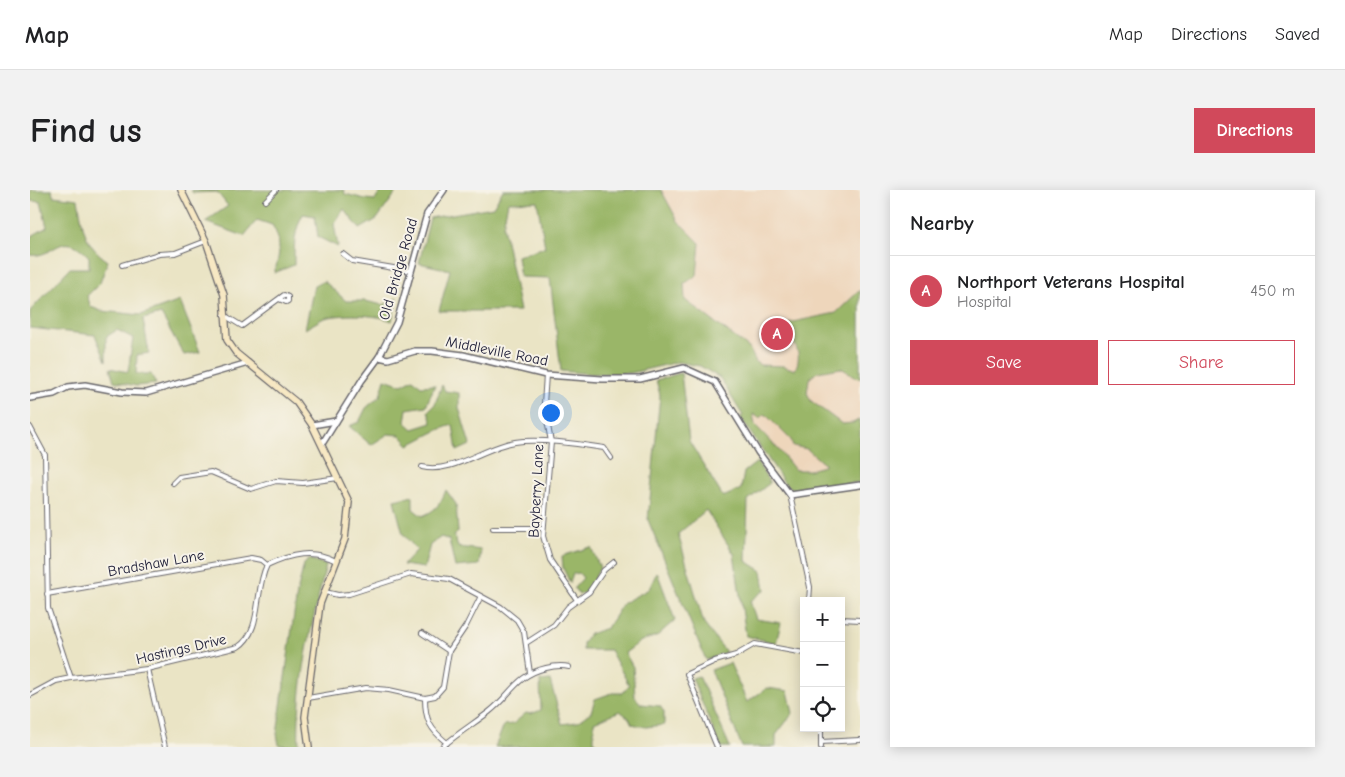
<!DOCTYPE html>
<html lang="en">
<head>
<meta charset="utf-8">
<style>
  :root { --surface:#fff; --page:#f2f2f2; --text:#202124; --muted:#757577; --line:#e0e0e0; --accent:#d1495b }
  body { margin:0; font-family:"Comic Neue",sans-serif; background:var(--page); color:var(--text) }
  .controls { position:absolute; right:15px; bottom:15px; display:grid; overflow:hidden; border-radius:0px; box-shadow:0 2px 12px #0003 }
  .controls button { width:45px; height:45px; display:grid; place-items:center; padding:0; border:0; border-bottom:1px solid var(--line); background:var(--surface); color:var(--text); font:25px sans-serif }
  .you { position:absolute; left:520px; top:222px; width:18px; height:18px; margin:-12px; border:4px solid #fff; border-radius:50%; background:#1a73e8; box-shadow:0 0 0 8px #1a73e833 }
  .badge { display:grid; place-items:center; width:32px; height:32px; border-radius:50%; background:var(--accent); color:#fff; font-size:16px; font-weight:700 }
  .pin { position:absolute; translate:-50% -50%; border:2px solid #fff; box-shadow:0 1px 5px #0006 }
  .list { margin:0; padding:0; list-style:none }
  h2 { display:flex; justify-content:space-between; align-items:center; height:65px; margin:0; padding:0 20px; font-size:21px }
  h2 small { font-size:16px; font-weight:400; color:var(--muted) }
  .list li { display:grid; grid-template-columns:32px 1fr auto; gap:15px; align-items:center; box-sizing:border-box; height:70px; padding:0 20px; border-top:1px solid var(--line) }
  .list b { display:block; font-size:19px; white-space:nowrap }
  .list p { margin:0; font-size:16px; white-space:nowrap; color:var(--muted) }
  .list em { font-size:16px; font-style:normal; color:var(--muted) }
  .actions { display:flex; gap:10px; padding:15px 20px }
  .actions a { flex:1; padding:11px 0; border:1px solid var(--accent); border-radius:0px; text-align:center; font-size:18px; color:var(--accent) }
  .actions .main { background:var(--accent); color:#fff }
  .icon { flex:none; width:28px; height:28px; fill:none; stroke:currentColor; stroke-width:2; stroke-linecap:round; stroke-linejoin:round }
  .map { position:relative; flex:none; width:830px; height:557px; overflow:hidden; border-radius:0px }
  header { display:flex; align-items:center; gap:30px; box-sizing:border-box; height:70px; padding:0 25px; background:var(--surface); border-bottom:1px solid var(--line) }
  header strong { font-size:24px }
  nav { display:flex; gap:28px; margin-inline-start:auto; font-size:18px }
  .intro { display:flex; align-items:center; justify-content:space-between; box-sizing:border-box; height:120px; padding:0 30px }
  h1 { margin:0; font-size:35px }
  .button { padding:12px 22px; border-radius:0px; background:var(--accent); color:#fff; font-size:18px; font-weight:700 }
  main { display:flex; gap:30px; padding:0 30px }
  aside { flex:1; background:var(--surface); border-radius:0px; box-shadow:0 2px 12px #0003 }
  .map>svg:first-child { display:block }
  .built { fill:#eed6bb }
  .forest { fill:#9ab668; stroke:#5e6c52; fill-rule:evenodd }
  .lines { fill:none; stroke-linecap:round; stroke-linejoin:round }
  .minor-casing { stroke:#68666b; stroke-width:6 }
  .tertiary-casing { stroke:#68666b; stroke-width:8 }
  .secondary-casing { stroke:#68666b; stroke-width:8 }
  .minor { stroke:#fff; stroke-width:4 }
  .tertiary { stroke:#fff; stroke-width:5 }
  .secondary { stroke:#f7e8c3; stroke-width:5.5 }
  .labels { text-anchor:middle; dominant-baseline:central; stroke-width:4; stroke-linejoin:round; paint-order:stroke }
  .street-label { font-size:15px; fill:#22223b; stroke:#f7f3e8 }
</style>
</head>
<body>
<header>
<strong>Map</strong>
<nav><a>Map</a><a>Directions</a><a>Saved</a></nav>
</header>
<div class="intro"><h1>Find us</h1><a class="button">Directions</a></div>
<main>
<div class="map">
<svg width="830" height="557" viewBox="0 0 830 557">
  <rect width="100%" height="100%" fill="#f7f3e8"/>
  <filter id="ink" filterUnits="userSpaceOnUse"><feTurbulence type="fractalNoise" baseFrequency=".02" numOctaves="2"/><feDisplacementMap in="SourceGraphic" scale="10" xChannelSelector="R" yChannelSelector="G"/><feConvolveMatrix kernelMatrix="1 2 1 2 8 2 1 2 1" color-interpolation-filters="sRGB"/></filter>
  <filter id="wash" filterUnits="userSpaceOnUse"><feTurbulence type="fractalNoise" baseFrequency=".0096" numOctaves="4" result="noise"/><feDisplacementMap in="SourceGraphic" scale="20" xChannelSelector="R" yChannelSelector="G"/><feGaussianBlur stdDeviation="1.12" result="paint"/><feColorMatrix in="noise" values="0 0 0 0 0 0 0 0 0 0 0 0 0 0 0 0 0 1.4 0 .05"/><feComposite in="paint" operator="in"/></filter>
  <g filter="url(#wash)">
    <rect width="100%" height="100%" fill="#eae4c5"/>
    <!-- built -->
    <path class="built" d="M630 0H830V292L768 301 756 295 690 188 672 178 637 36Z"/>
    <!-- forest -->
    <g class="forest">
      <path d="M0 0H22L23 6 48 9C53 37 53 54 78 71L70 93 57 106 61 117 71 121 111 125 150 111 170 162 154 165 131 124 113 129 119 163 107 165 106 184H121L126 194 106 196 84 191 80 178 98 182 103 148 87 140 76 147V171L65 145 0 138V121L40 78H59V67C31 36 25 69 0 65V47L17 37 11 12 0 11Z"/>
      <path d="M161 0H314L315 4 335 9 345 10 352 0H368L347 29 330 39 314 19 304 34 308 57 288 47 285 26 273 24C264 40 264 57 264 75L244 83C250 66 252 50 242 35L227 30 214 46 175 32 198 16 187 2 163 3Z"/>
      <path d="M473 0H631L648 31 670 53 667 85 654 94 655 110 719 158 726 172 730 175 754 176 765 180C774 161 763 154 755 139L758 133 806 123 830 100V189L811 178 787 182 779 189 777 203 781 211 812 234 823 233 830 229V292L768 301 756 295 710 227 713 226 690 188 670 176 648 172 601 183 563 184 531 181 520 88 490 87 487 66 515 57 507 11 478 12 473 36 490 121H409L420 80 389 73 400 28 463 17ZM723 224 729 228 735 224 761 250 763 256 777 259 794 274V276L779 280H765L749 260 725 235Z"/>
      <path d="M294 91 316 111H335L353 115 367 108 362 131C347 124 308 123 292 129 286 132 281 136 275 139L284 96Z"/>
      <path d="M651 183 659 251 693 307 711 299 714 282 727 272 740 293 718 310 716 371 732 381 735 400 720 411 726 429 751 433 746 453 716 446 704 364 676 320 648 344 674 434 696 462 676 470 618 330 630 205 626 190Z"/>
      <path d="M355 189 372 195 383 189 391 196 405 195 396 216 377 219 375 232 383 239 402 233 398 221 405 214 412 195 415 201 429 203V218L440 255 427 261 423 235C407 239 394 248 379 255L370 245 358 244 341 255 319 236 329 232 336 218 350 206Z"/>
      <path d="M416 300 426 314 428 342 424 346 428 357 451 360 449 375 425 377 419 350 411 347 400 355 394 378 373 375 387 360 373 344 364 310 383 306V319L392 326C406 321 411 313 416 300Z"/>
      <path d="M561 357 570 378 557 401 549 405 544 398 553 388 549 383 543 384 540 393 533 378 532 366Z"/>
      <path d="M280 369 296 375C282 433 266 496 269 557L249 555 247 544 267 403 274 374Z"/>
      <path d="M627 382 645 430 627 446 611 451 595 463 603 477 605 507 611 514 630 516 634 522V535L616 537 602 534 599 528 590 521 564 532V551L572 557H465L474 535 483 534 496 523 501 524 511 520 510 491 520 490 532 534 547 532 561 522 565 509 582 503H593L599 495 580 460H553V453L559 444 577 438 593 413 619 399Z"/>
      <path d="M700 473 717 512 737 498 758 501 763 523 746 545V557H712L681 480Z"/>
      <path d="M669 486 700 557H690L662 488Z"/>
    </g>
  </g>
  <g filter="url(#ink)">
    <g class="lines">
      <!-- minor casing -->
      <g class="minor-casing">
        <g id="minor">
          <path d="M235 11 246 0"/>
          <path d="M313 64 322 71 381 81"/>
          <path d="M92 75 129 64 145 63 176 51"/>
          <path d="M194 125 212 136 254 105 258 107V111L256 112 249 109"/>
          <path d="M516 185 514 214 521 252 513 346 520 370 547 410"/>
          <path d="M0 237 15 265 18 418 41 488"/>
          <path d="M392 277C423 284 454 257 485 252 507 248 551 254 574 258L581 268"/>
          <path d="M143 293 149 287 181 282 221 299 246 291 273 293 308 288"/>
          <path d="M760 305 780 397 779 411"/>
          <path d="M463 338H513"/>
          <path d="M295 402 308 405 319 404 381 384 419 389 471 417 487 430 494 442 500 483"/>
          <path d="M17 404 221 368 231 370 237 375"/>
          <path d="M811 429 830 430"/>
          <path d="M392 443 419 461"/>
          <path d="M496 453 524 435 538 417 559 402 574 380 584 372"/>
          <path d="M117 479 135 557"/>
          <path d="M0 505 26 491 41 488 117 479 208 457C233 441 224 400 237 375 261 364 282 359 306 371"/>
          <path d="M278 508 336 498 359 500 395 508 405 506 413 497 419 461 436 436 450 408"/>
          <path d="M395 508C395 530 400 539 417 553"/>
          <path d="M791 538V557"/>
          <path d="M791 552 830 550"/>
          <path d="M412 557C427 544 443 534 459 522 481 505 486 485 516 478 524 476 531 475 539 477"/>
          <path d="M687 557 657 484 685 471 706 465 725 454 774 463"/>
        </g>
      </g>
      <!-- tertiary casing -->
      <g class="tertiary-casing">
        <g id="tertiary">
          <path d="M349 167 367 132 397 24 414 0"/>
          <path d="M0 208 24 204 38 197 55 195 92 202 116 203 218 173"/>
          <path d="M282 235 306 231"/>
          <path d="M292 254 332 190 349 167 358 169 385 161H402L433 165 516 185 572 189H610L654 178 685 192 728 262 760 305 830 295"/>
        </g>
      </g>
      <!-- secondary casing -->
      <g class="secondary-casing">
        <path id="secondary" d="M151 0 176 51 194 105 197 150 206 163 266 212 282 235 319 312 315 349 290 414 275 527 279 557"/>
      </g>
      <!-- minor -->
      <use href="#minor" class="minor"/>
      <!-- tertiary -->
      <use href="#tertiary" class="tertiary"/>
      <!-- secondary -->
      <use href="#secondary" class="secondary"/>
    </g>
  </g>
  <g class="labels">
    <!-- street labels -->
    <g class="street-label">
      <text transform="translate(368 79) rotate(-74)">Old Bridge Road</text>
      <text transform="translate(467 161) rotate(11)">Middleville Road</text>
      <text transform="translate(506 301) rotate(-87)">Bayberry Lane</text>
      <text transform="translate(126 373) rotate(-10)">Bradshaw Lane</text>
      <text transform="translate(151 459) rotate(-13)">Hastings Drive</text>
    </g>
  </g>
</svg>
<div class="controls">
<button>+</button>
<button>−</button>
<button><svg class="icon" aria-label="locate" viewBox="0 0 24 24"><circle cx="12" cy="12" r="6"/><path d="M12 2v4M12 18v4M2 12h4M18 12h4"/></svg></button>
</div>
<div class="you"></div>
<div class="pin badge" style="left:747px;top:144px">A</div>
</div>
<aside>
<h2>Nearby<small></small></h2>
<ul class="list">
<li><span class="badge">A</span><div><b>Northport Veterans Hospital</b><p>Hospital</p></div><em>450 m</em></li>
</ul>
<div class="actions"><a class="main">Save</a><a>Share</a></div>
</aside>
</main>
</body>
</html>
